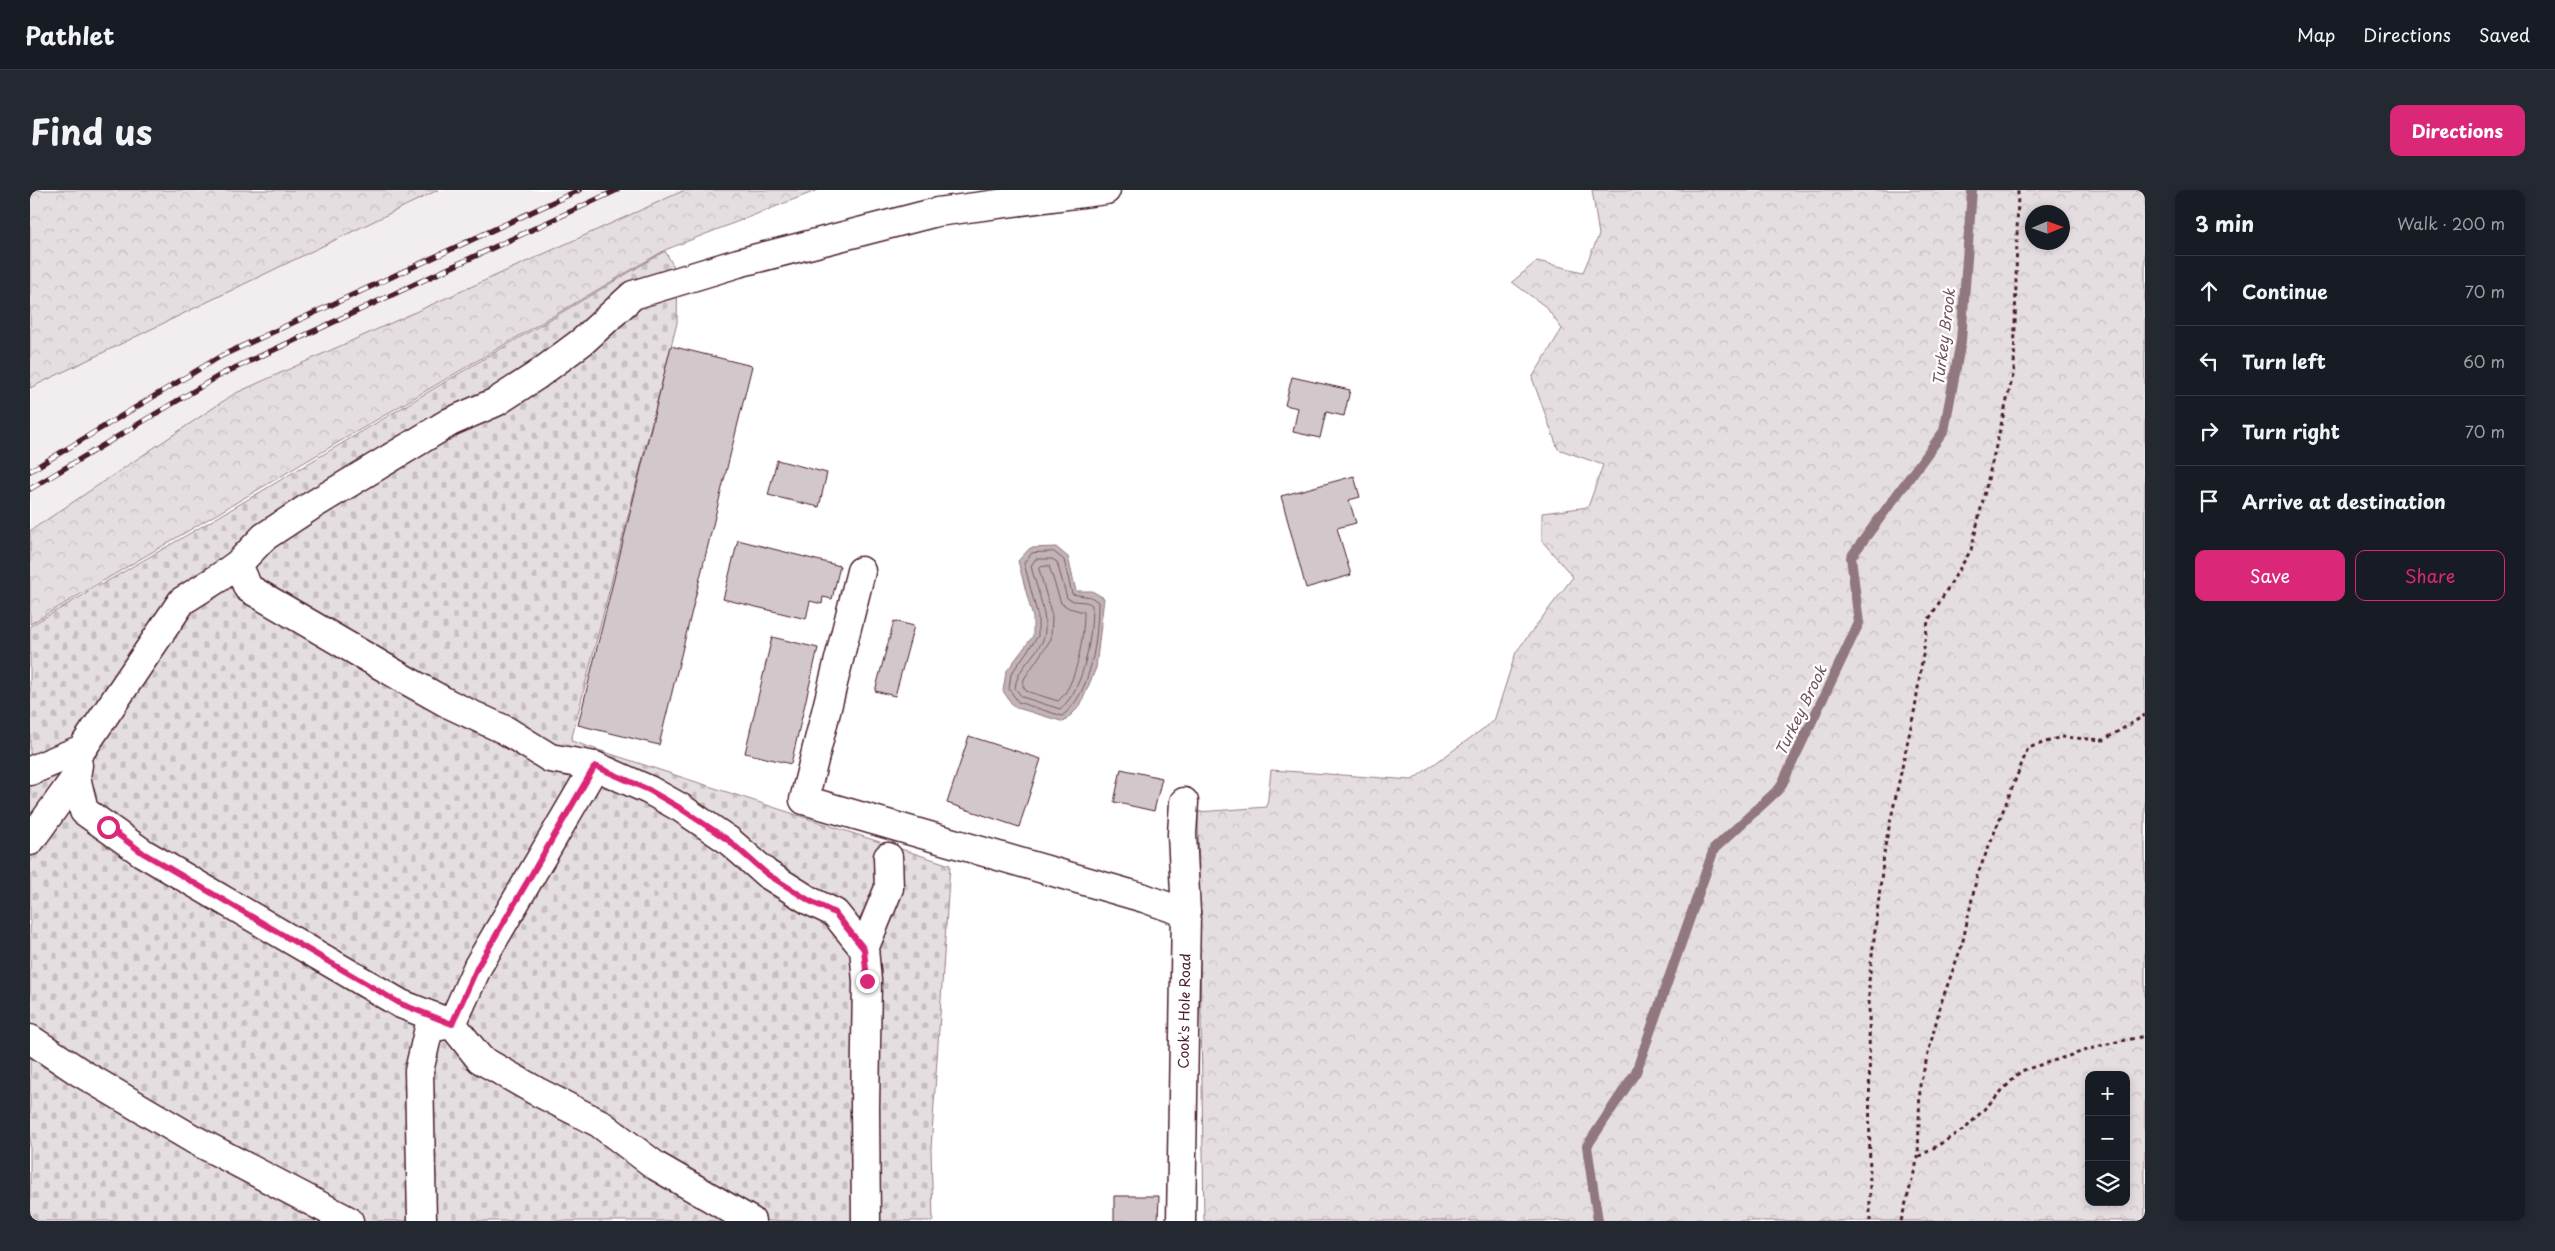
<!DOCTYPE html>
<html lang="en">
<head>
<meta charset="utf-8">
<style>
  :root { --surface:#171b24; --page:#242831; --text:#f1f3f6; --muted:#9ea1a6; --line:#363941; --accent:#db2777 }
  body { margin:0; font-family:"Playpen Sans",sans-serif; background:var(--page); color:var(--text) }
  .controls { position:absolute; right:15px; bottom:15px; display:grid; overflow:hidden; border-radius:10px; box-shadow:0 2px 8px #0003 }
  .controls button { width:45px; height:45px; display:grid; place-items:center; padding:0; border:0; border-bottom:1px solid var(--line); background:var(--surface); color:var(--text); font:25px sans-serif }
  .compass { position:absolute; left:1995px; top:15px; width:45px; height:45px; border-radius:50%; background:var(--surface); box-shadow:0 2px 8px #0003; rotate:88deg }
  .stop { position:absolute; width:15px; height:15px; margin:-11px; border:4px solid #db2777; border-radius:50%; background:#fff }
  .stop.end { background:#db2777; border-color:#fff; box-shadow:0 1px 5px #0008 }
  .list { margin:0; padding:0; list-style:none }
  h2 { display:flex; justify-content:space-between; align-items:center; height:65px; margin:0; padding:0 20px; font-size:21px }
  h2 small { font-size:16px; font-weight:400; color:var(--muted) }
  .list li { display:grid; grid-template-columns:32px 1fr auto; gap:15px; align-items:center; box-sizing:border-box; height:70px; padding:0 20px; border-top:1px solid var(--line) }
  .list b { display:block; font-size:19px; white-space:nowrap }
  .list em { font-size:16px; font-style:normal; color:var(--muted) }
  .actions { display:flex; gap:10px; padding:15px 20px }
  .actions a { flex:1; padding:11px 0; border:1px solid var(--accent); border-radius:10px; text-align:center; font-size:18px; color:var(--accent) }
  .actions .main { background:var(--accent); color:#fff }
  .icon { flex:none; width:28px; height:28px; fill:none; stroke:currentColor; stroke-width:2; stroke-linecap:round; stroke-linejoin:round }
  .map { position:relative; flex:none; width:2115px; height:1031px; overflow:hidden; border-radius:10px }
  header { display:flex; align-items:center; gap:30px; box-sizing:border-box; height:70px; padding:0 25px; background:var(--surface); border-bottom:1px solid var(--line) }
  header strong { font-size:24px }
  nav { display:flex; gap:28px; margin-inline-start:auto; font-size:18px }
  .intro { display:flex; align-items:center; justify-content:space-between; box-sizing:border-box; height:120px; padding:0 30px }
  h1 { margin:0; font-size:35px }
  .button { padding:12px 22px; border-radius:10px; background:var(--accent); color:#fff; font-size:18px; font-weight:700 }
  main { display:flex; gap:30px; padding:0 30px }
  aside { flex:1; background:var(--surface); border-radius:10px; box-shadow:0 2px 8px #0003 }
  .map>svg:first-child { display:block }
  .built { fill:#f2eeef }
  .forest { fill:url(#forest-crowns); stroke:#987e86; fill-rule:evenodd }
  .cemetery { fill:url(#cemetery-stones); stroke:#987e86 }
  .water { fill:#c1b3b6; stroke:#91787e }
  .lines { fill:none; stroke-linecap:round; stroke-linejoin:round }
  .shore { stroke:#7a5a63; stroke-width:1 }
  .stream { stroke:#91787e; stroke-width:10 }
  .building { fill:#d2c7cb; stroke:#4a1f2b }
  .minor-casing { stroke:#4a1f2b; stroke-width:31 }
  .path { stroke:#4a1f2b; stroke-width:3; stroke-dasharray:4 4; stroke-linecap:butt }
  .minor { stroke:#fff; stroke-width:28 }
  .rail-casing { stroke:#4a1f2b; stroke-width:5.5 }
  .rail { stroke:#fff; stroke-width:4; stroke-dasharray:11; stroke-linecap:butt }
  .route { stroke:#db2777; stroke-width:6 }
  .labels { text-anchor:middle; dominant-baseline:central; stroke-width:4.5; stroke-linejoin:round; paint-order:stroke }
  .street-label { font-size:14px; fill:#4a1f2b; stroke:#fff }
  .water-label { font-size:15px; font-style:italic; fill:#74535c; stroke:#fff }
</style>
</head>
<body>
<header>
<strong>Pathlet</strong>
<nav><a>Map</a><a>Directions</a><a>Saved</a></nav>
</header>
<div class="intro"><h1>Find us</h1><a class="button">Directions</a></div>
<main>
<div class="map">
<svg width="2115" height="1031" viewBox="0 0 2115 1031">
  <defs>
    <pattern id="forest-crowns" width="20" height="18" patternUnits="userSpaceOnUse" patternTransform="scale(1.25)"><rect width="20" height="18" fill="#e5dee0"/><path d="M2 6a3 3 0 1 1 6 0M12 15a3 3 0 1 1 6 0" fill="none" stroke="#c6bec0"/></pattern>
    <pattern id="cemetery-stones" width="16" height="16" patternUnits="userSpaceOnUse" patternTransform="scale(1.25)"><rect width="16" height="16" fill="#e5dee0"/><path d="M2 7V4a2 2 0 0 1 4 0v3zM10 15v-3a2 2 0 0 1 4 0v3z" fill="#c6bec0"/></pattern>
  </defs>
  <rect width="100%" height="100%" fill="#fff"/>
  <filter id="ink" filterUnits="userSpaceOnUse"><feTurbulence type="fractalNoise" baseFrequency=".02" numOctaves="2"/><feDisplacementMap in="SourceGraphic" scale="10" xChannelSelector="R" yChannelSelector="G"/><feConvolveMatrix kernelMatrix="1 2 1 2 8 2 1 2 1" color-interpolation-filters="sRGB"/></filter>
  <g filter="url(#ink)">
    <!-- built -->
    <path class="built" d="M408 0H655L204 204 0 341V198Z"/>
    <!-- forest -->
    <g class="forest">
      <path d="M0 0H408L0 198Z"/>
      <path d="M655 0H788L635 60 0 434V341L204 204Z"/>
      <path d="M1562 0H2115V1031H1174L1168 622 1237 617 1241 580 1382 590 1464 531 1486 462 1543 387 1512 351V323L1558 317 1573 275 1528 259 1502 188 1532 139 1516 117 1482 92 1507 71 1553 82 1569 45ZM2032 22V52H2002V22ZM2059 885H2096V1012H2059Z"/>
    </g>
    <!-- cemetery -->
    <path class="cemetery" d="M635 61 648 84 647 133 541 551 920 675 901 959 903 1031H0V436L200 320Z"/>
    <!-- water -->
    <path class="water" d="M1026 357 1038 367 1046 401H1062L1074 408 1066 478 1050 516 1034 532 984 517 973 501 976 482 1003 446V428L988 371 1000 358Z"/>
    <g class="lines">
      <!-- shore -->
      <g class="shore">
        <path d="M1024 362 1034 370 1042 404 1061 407 1068 412C1068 447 1062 504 1032 526L988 512 979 499 981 484 1008 446V427L994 373 1002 363Z"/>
        <path d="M1006 369H1022L1027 372 1037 408C1045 414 1055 409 1062 415 1062 446 1055 499 1030 519L992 507 985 498C987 479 1003 468 1012 452 1022 434 1005 394 1001 376Z"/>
        <path d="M1019 376 1031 413 1039 418 1054 422C1054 445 1047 496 1028 511L996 501 993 496 994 489 1021 449 1022 426 1009 379 1011 377Z"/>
      </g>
      <!-- stream -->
      <path class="stream" d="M1568 1031 1557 956 1606 882 1684 659 1750 598 1829 433 1821 367 1914 241 1931 151 1942 0"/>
    </g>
    <!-- building -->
    <g class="building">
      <path d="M641 156 722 176 629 555 548 535Z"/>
      <path d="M1262 187 1320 200 1314 226 1296 222 1290 248 1263 242 1268 218 1255 215Z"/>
      <path d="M747 270 797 283 789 317 738 305Z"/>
      <path d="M1324 286 1330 307 1319 310 1326 333 1307 338 1321 385 1276 398 1251 306Z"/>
      <path d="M708 350 810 376 802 409 793 407 792 414 780 411 776 429 693 409Z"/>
      <path d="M864 431 884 436 865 506 845 501Z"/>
      <path d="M742 447 788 458 761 574 715 563Z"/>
      <path d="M939 546 1011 569 989 637 917 613Z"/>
      <path d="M1091 579 1132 588 1124 621 1084 612Z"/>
      <path d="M1084 1006H1129L1128 1031H1084Z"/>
    </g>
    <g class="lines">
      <!-- minor casing -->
      <g class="minor-casing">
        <g id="minor">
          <path d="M208 374 218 398 376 490 419 514 475 540 520 568 565 576 619 600 651 618 698 650 737 684 780 711 805 723 834 759 859 698 858 667"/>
          <path d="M831 381 774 610 1114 708 1156 723"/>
          <path d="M0 581 52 559 152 411 187 389 208 374 234 347 281 316 420 232 466 212 506 186 553 151 603 105 708 73 907 22 1076 0"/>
          <path d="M46 587 54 621 113 663 330 790 371 814 422 834 448 776 565 576"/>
          <path d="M0 651 46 587 48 575"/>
          <path d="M834 759 837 791 835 918 836 1031"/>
          <path d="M0 849 51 883 163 949 319 1031"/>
          <path d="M392 1031 389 881 399 838 422 834 450 869 506 901 569 933 626 976 721 1031"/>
          <path d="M1151 1031 1156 723 1152 644 1154 612"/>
        </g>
      </g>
      <!-- path -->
      <g class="path">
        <path d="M1889 967 1936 938 1991 881 2073 855 2115 846"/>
        <path d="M1840 1031 1839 791 1855 656 1885 518 1898 431 1941 360 1984 181 1988 0"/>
        <path d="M1871 1031 1888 968 1890 895 1911 813 1932 755 1947 686 1998 558 2031 547 2074 550 2115 525"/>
      </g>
      <!-- minor -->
      <use href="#minor" class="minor"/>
      <!-- rail casing -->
      <g class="rail-casing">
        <g id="rail">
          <path d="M0 281 191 166 549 0"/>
          <path d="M0 299 192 184 587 0"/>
        </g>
      </g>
      <!-- rail -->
      <use href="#rail" class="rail"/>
    </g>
  </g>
  <g class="lines" filter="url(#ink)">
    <!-- route -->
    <path class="route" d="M78 637 113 663 371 814 422 834 448 776 565 576 619 600 650 618 698 650 737 684 780 711 805 723 834 759 837 791"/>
  </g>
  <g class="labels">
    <!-- street labels -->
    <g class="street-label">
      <text transform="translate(1154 821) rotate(-89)">Cook's Hole Road</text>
    </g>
    <!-- water labels -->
    <g class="water-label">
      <text transform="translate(1913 147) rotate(-83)">Turkey Brook</text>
      <text transform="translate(1770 520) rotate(-64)">Turkey Brook</text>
    </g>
  </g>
</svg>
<div class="controls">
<button>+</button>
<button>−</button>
<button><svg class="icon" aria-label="layers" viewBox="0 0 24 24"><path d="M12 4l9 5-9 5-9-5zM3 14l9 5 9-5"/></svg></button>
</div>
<svg class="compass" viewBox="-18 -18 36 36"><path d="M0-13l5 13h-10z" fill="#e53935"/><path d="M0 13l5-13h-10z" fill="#9ea1a6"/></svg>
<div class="stop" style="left:78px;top:637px"></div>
<div class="stop end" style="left:837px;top:791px"></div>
</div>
<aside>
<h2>3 min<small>Walk · 200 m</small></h2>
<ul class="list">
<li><svg class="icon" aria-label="ahead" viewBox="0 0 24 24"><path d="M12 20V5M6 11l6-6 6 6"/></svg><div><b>Continue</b></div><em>70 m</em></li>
<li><svg class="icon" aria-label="left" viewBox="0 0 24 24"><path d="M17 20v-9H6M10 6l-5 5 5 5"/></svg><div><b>Turn left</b></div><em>60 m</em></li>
<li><svg class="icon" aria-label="right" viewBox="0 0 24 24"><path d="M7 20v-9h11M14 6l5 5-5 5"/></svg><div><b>Turn right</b></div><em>70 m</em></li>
<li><svg class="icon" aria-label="arrive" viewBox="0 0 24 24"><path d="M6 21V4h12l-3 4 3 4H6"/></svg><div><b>Arrive at destination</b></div></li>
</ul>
<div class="actions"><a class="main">Save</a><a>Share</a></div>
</aside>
</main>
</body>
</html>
